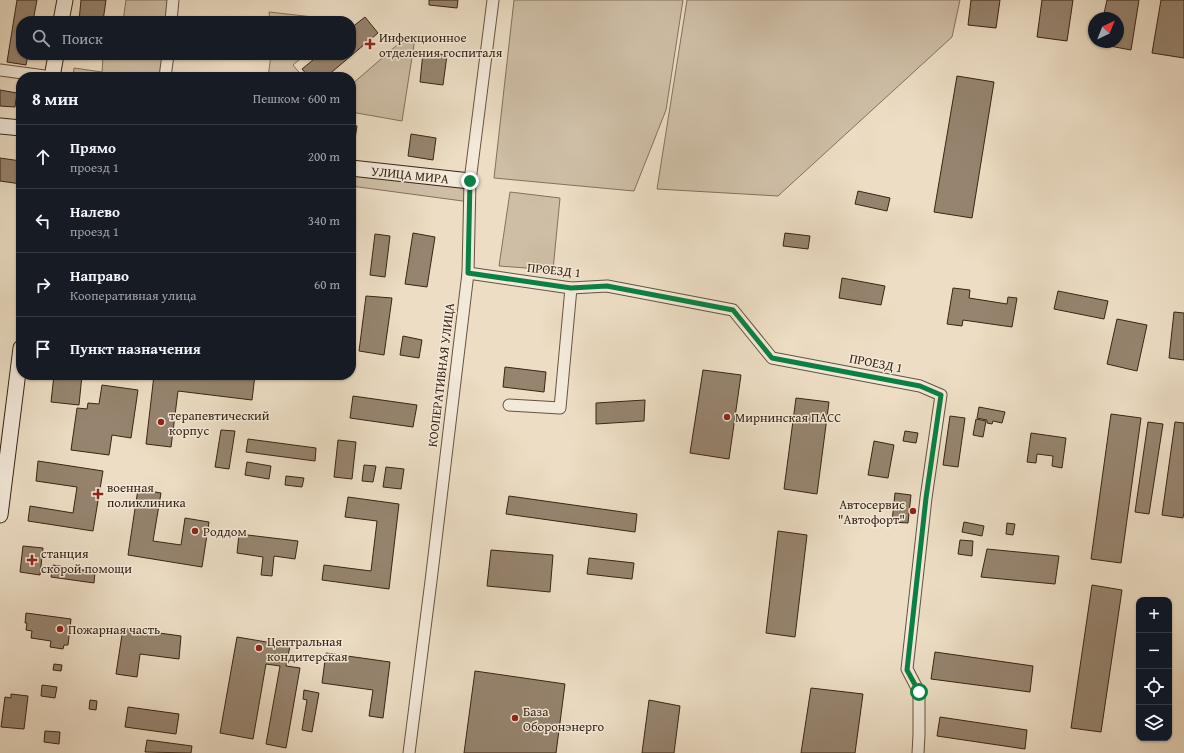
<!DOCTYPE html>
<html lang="ru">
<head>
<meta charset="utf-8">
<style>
  :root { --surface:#171b24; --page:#20242c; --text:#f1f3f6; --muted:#9ea1a6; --line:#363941 }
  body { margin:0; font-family:"Gentium Book Plus",serif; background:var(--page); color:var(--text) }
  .controls { position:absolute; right:12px; bottom:12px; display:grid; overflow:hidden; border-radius:8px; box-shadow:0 1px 3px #0004 }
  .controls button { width:36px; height:36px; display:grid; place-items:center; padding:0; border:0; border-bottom:1px solid var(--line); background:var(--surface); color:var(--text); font:20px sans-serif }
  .compass { position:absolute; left:1088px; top:12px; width:36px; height:36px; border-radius:50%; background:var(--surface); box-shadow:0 1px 3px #0004; rotate:43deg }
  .stop { position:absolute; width:12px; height:12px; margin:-9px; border:3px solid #0b8043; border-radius:50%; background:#fff }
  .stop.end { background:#0b8043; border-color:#fff; box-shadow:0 1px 4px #0008 }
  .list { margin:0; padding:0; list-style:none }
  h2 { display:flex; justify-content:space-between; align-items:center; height:52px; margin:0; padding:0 16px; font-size:17px }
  h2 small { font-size:13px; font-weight:400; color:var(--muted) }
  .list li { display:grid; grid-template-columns:26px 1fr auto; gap:12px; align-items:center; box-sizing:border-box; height:64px; padding:0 16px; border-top:1px solid var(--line) }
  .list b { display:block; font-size:15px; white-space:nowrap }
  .list p { margin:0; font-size:13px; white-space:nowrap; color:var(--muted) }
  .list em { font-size:13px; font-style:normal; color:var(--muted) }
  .icon { flex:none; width:22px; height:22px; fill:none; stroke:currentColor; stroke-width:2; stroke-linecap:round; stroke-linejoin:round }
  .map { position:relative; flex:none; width:1184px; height:753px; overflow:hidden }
  .search { position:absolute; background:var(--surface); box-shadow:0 1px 3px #0004; left:16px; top:16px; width:340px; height:44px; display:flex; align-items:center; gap:10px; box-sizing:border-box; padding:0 14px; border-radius:16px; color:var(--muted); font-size:15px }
  .panel { position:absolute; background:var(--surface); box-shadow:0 1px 3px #0004; left:16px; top:72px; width:340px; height:308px; border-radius:16px }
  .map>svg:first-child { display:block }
  .green { fill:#cebea6; stroke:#84715c }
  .building { fill:#96846f; stroke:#392412 }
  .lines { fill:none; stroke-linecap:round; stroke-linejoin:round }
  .street-casing { stroke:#66523e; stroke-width:13 }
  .secondary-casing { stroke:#392412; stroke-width:17 }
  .street { stroke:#f3e9d9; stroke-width:11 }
  .secondary { stroke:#f3e9d9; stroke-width:15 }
  .route { stroke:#0b8043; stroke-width:5 }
  .poi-dot { fill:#8f2418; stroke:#f3e9d9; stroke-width:1.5 }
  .labels { text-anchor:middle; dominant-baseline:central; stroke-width:3; stroke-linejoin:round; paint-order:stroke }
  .poi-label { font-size:13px; fill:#392412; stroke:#f3e9d9; text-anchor:start }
  .street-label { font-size:13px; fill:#392412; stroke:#f3e9d9 }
</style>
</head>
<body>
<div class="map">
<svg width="1184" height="753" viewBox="0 0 1184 753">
  <rect width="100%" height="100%" fill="#ecddc4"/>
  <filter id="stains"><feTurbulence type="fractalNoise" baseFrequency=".005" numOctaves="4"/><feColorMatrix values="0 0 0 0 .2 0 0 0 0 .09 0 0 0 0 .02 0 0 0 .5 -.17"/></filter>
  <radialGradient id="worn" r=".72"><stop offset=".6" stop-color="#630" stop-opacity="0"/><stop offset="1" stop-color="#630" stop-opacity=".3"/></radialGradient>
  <!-- green -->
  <g class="green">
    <path d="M126 0H171L169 21H123Z"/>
    <path d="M514 0H683L666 110 634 191 494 178Z"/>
    <path d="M687 0H960L952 37 778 196 657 189Z"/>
    <path d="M269 12 340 20V21H270Z"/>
    <path d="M415 38 402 121 351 112V85L404 39Z"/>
    <path d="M89 55H165L163 77H73L74 68 102 72 103 57Z"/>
    <path d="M271 55H305L293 65 303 77H268Z"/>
    <path d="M351 173 472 188 470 202 351 186Z"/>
    <path d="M510 192 560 198 553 270 499 266Z"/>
  </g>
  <!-- building -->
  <g class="building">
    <path d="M17 0H37L33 21H21V55H28L26 65 7 62Z"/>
    <path d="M81 0H106L103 21H79Z"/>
    <path d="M429 0H458L457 8 429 5Z"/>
    <path d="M971 0H1000L996 28 968 25Z"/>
    <path d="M1042 0H1073L1067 41 1037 37Z"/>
    <path d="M1107 0H1139L1131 50 1099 44V42H1118V18H1103Z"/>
    <path d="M1161 0H1184V58L1152 53Z"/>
    <path d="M365 17 378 33 326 77H309L302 69 319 55H351V28Z"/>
    <path d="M423 52 447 55 443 85 420 82Z"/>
    <path d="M957 76 994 82 972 218 934 212Z"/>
    <path d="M0 90 17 93 15 107 0 106Z"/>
    <path d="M351 125 357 126 353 152H351Z"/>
    <path d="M411 134 436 138 433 160 408 156Z"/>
    <path d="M0 158 21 161V184L0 181Z"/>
    <path d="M858 191 890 198 887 211 855 204Z"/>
    <path d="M413 233 435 237 427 287 405 284Z"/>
    <path d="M785 233 810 236 808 249 783 246Z"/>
    <path d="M375 234 390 236 385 277 370 275Z"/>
    <path d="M842 278 885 286 881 305 839 298Z"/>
    <path d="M953 288 970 290 969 298 1007 304 1008 297 1017 298 1012 327 963 320 962 326 947 324Z"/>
    <path d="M1058 291 1108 301 1104 319 1054 309Z"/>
    <path d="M366 296 392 298 384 355 359 351Z"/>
    <path d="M1174 312 1184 313V360L1169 358Z"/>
    <path d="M1117 319 1147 325 1137 371 1107 364Z"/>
    <path d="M403 336 422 340 419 358 400 355Z"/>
    <path d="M505 367 546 372 544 392 503 387Z"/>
    <path d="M703 370 741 375 729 459 690 453Z"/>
    <path d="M54 375H82L79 405 51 402Z"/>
    <path d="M154 375H255L252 400 178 391 171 447 146 444Z"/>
    <path d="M102 385 138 390 131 438 112 435 109 455 71 450 77 408 87 409 88 403 99 404Z"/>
    <path d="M353 396 417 405 413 427 350 418Z"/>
    <path d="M796 398 829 402 817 494 784 489Z"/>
    <path d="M645 400 644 421 596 424V403Z"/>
    <path d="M979 407 1005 412 1002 423 993 421 992 424 987 423V420L977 418Z"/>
    <path d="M1111 414 1141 418 1121 563 1091 559Z"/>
    <path d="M950 416 965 418 958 467 943 465Z"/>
    <path d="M976 419 986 421 983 437 973 435Z"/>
    <path d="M1148 422 1163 424 1149 514 1135 512Z"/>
    <path d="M1175 422 1184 423V512L1183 518 1162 515Z"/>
    <path d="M221 430 235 431 229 469 215 467Z"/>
    <path d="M905 431 918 433 916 443 903 441Z"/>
    <path d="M1031 433 1066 438 1062 468 1052 466 1053 456 1037 454 1036 463 1027 462Z"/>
    <path d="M248 439 316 448 315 461 246 452Z"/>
    <path d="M338 440 356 442 352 479 334 477Z"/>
    <path d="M874 441 894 445 888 478 868 475Z"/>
    <path d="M38 461 103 471 93 531 28 521 30 506 73 513 77 487 36 481Z"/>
    <path d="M247 462 271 466 269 479 245 475Z"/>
    <path d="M364 465 376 466 373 482 362 481Z"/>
    <path d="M386 467 404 469 401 489 383 487Z"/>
    <path d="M286 476 304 478 302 487 285 485Z"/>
    <path d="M138 489 161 493 153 541 181 545 185 518 209 522 202 567 128 555Z"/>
    <path d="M895 493 911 495 908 523 892 522Z"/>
    <path d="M509 496 637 514 635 532 506 514Z"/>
    <path d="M348 497 399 504 389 589 322 580 324 565 371 571 377 521 345 517Z"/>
    <path d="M964 522 984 526 982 536 962 532Z"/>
    <path d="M1007 523 1015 524 1013 535 1006 534Z"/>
    <path d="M778 531 807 535 795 637 766 633Z"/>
    <path d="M239 534 298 541 295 559 274 556 272 576 261 575 263 557 237 553Z"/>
    <path d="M960 540 973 541 972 556 958 554Z"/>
    <path d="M23 546 43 548 40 575 20 572Z"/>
    <path d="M987 549 1059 556 1055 584 981 577Z"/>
    <path d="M491 550 553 555 550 592 487 586Z"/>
    <path d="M589 558 634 563 632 579 587 574Z"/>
    <path d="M53 565 95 572 94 583 51 577Z"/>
    <path d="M1092 585 1122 590 1101 732 1071 728Z"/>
    <path d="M26 613 71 619 68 645H64L63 649 50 647 51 641 31 638 32 631 26 630 27 623H25Z"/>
    <path d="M123 628 181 636 179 659 140 654 137 677 116 674Z"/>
    <path d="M237 637 290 646 286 666 300 668 286 748 266 744 280 666 266 664 253 739 220 733Z"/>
    <path d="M935 652 1033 666 1030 692 931 679Z"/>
    <path d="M326 653 390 662 383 718 369 716 373 690 322 683Z"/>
    <path d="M54 664 62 665 61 671 53 670Z"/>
    <path d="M475 671 565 684 556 753H464Z"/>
    <path d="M42 685 57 687 55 698 41 696Z"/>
    <path d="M811 688 863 694 855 753H801Z"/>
    <path d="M304 690 319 693 312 732 302 730 307 700 303 699Z"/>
    <path d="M11 694 28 696 24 729 1 727 5 697 11 698Z"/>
    <path d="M90 700 97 701 96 710 89 709Z"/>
    <path d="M649 700 680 706 674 753H642Z"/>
    <path d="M128 707 179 714 176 734 125 727Z"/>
    <path d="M940 717 1027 730 1025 749 937 736Z"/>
    <path d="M45 731 60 732 59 744 44 742Z"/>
    <path d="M147 740 192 746 191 753 145 752Z"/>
  </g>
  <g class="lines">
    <!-- street casing -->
    <g class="street-casing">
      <g id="street">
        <path d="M171 21 173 0"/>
        <path d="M0 70 52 77"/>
        <path d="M165 77 168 55"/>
        <path d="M468 273 571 288 607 286 733 310 772 358 920 386 941 395 926 498 907 669 919 692V735L918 753"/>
        <path d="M509 405 560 408 571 288"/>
        <path d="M409 753 431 581 468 273 470 181 493 0"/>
      </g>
    </g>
    <!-- secondary casing -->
    <g class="secondary-casing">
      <g id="secondary">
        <path d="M61 21 65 0"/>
        <path d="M52 77 56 55"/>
        <path d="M0 126 21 128"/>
        <path d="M351 168 470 181"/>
        <path d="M0 515 21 348"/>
      </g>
    </g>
    <!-- street -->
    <use href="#street" class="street"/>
    <!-- secondary -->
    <use href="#secondary" class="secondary"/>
  </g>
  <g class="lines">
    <!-- route -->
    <path class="route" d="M470 181 468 273 571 288 607 286 733 310 772 358 920 386 941 395 926 498 907 670 919 692"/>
  </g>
  <!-- markers -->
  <g class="poi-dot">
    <path d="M368 38h4v4h4v4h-4v4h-4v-4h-4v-4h4z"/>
    <circle cx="727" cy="417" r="4"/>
    <circle cx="161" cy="422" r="4"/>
    <path d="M96 488h4v4h4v4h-4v4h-4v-4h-4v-4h4z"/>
    <circle cx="913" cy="511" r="4"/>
    <circle cx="195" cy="531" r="4"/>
    <path d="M30 554h4v4h4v4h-4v4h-4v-4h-4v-4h4z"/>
    <circle cx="60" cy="629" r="4"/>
    <circle cx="259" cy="648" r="4"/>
    <circle cx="515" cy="718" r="4"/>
  </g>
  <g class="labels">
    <!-- poi labels -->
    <g class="poi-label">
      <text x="379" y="37">Инфекционное<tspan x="379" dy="15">отделения госпиталя</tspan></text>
      <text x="169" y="415">терапевтический<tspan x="169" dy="15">корпус</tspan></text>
      <text x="735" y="417">Мирнинская ПАСС</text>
      <text x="107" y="487">военная<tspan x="107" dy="15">поликлиника</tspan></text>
      <text x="905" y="504" text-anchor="end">Автосервис<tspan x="905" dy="15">"Автофорт"</tspan></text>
      <text x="203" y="531">Роддом</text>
      <text x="41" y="553">станция<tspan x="41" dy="15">скорой помощи</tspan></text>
      <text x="68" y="629">Пожарная часть</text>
      <text x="267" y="641">Центральная<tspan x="267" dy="15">кондитерская</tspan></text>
      <text x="523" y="711">База<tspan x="523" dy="15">Оборонэнерго</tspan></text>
    </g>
    <!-- street labels -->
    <g class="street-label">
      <text transform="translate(410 175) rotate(6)">УЛИЦА МИРА</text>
      <text transform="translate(554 270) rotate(6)">ПРОЕЗД 1</text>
      <text transform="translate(876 363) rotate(11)">ПРОЕЗД 1</text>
      <text transform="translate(441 375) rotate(-83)">КООПЕРАТИВНАЯ УЛИЦА</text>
    </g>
  </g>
  <rect width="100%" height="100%" filter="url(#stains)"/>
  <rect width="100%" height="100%" fill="url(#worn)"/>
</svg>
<div class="controls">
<button>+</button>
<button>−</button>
<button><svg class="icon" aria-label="locate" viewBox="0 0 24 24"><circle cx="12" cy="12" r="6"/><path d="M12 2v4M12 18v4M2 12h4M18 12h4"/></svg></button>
<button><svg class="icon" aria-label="layers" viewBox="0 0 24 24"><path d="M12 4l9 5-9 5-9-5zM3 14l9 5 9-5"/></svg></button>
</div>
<svg class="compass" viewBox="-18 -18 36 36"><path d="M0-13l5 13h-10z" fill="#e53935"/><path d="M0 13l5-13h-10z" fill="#9ea1a6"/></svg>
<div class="stop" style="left:919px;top:692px"></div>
<div class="stop end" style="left:470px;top:181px"></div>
<div class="search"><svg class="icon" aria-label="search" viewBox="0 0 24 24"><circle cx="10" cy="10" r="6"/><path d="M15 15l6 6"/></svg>Поиск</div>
<section class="panel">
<h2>8 мин<small>Пешком · 600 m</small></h2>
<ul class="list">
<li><svg class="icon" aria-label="ahead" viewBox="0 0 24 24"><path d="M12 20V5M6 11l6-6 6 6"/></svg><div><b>Прямо</b><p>проезд 1</p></div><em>200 m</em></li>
<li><svg class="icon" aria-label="left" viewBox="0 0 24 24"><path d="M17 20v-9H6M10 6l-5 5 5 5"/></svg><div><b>Налево</b><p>проезд 1</p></div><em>340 m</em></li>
<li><svg class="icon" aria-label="right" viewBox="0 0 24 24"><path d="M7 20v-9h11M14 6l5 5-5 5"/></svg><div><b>Направо</b><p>Кооперативная улица</p></div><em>60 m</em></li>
<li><svg class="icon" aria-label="arrive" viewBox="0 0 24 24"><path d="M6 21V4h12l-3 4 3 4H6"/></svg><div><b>Пункт назначения</b></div></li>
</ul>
</section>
</div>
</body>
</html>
